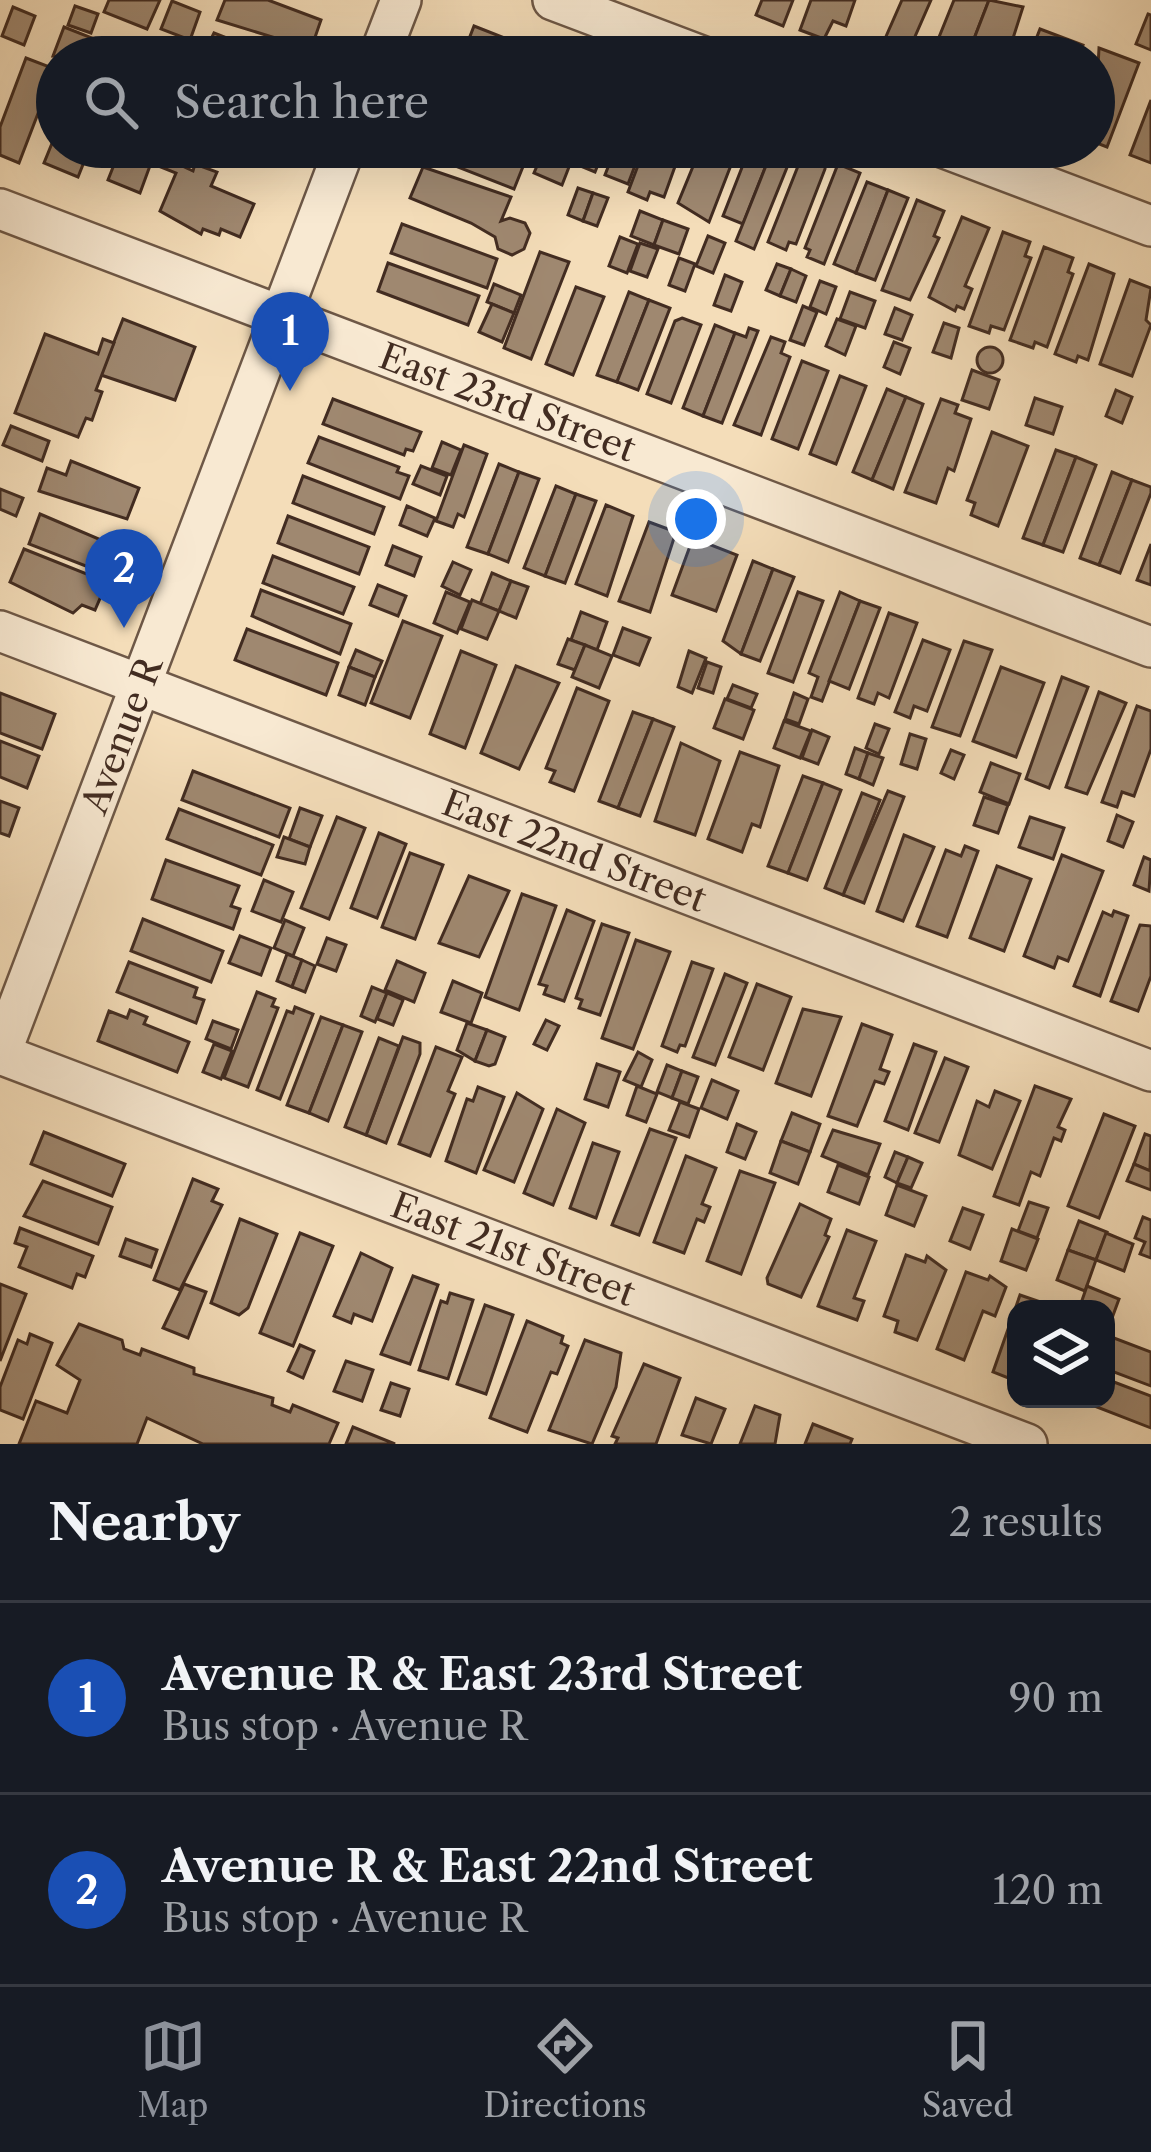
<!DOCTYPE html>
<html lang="en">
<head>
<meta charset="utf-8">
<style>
  :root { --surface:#171b24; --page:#242831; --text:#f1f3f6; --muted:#9ea1a6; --line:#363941; --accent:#8c9099 }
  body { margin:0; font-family:"Libre Caslon Text",serif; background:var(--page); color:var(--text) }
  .controls { position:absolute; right:36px; bottom:36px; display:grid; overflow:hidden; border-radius:24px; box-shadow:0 12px 48px #0002 }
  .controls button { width:108px; height:108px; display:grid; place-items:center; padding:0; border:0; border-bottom:3px solid var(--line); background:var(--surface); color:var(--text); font:60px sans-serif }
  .you { position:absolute; left:696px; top:519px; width:42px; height:42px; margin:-30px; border:9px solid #fff; border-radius:50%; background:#1a73e8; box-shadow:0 0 0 18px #1a73e833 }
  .badge { display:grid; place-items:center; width:78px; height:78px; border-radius:50%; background:var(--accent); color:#fff; font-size:39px; font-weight:700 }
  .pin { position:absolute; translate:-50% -99px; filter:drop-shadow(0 3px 6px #0008) }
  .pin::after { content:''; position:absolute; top:63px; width:42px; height:36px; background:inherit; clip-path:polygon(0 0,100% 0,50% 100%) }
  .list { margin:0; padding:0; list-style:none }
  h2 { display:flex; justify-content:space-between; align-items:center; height:156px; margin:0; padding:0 48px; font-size:51px }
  h2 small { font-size:39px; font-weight:400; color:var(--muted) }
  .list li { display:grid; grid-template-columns:78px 1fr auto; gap:36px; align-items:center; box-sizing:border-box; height:192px; padding:0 48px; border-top:3px solid var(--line) }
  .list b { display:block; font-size:45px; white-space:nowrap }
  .list p { margin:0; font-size:39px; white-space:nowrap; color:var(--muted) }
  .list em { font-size:39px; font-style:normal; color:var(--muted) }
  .icon { flex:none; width:66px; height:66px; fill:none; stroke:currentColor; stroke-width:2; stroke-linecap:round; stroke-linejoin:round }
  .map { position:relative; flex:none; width:1151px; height:1444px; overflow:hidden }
  .search { position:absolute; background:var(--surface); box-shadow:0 12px 48px #0002; left:36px; right:36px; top:36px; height:132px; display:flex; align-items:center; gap:30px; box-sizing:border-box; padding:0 42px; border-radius:66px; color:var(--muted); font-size:45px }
  .sheet { height:540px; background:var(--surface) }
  nav { display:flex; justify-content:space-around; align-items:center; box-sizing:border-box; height:168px; border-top:3px solid var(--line); background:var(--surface); font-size:33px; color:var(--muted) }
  nav a { display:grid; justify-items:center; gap:6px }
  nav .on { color:var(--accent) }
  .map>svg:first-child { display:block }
  .building { fill:#9f8870; stroke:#422c21; stroke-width:3 }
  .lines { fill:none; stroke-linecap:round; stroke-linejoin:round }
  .minor-casing { stroke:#6e5847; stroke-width:44 }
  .minor { stroke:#f8e9d2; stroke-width:39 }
  .labels { text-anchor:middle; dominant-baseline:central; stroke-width:10; stroke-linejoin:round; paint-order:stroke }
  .street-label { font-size:36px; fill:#422c21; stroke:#f8e9d2 }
</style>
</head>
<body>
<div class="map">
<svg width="1151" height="1444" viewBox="0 0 1151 1444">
  <rect width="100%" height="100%" fill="#f4ddb9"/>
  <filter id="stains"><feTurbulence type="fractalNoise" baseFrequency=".00167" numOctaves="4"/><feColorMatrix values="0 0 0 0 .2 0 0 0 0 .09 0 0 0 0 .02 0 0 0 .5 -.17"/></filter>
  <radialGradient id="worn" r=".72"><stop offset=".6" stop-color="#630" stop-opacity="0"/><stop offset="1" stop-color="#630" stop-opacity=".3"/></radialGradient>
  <!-- building -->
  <g class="building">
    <path d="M109 0H160L147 29 104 12Z"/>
    <path d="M225 0H268L321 20 311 49 217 20Z"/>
    <path d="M762 0H793L783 26 756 15Z"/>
    <path d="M811 0H855L846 26 833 21 824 39 800 30Z"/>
    <path d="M902 0H931L906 57H877Z"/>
    <path d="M954 0H989L967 57H931Z"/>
    <path d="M989 0 1023 7 1007 57H967Z"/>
    <path d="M172 1 200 12 190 40 161 29Z"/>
    <path d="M75 6 98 14 91 33 68 25Z"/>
    <path d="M13 7 35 16 24 45 2 36Z"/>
    <path d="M1148 14 1151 15V50L1136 44Z"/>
    <path d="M474 26 551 56V57H462Z"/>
    <path d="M64 27 92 38 84 57 53 56Z"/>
    <path d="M1040 29 1083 45 1078 57H1029Z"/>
    <path d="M214 33 252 48 278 55 214 57 217 51 207 47Z"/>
    <path d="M193 41 208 47 205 57H187Z"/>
    <path d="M1099 48 1139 63 1107 147 1094 142Z"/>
    <path d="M26 58 55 69 19 163 0 155V127Z"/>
    <path d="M1151 100V163L1130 155Z"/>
    <path d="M57 131V147H90L78 177 44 163Z"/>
    <path d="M121 147H141L193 171 195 164 217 172 211 186 254 204 240 237 221 229 219 235 203 229 201 234 160 211 176 173 151 163 140 193 108 180Z"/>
    <path d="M430 147H516L526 159 514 189 427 155Z"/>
    <path d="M545 147 574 154 562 185 534 173Z"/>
    <path d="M579 147H605L595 172 573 163Z"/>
    <path d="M616 147H642L628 184 605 175Z"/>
    <path d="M645 147H682L664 197 650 192 647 200 628 192Z"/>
    <path d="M701 147H738L709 222 678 203Z"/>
    <path d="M750 147 773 148 743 224 723 216Z"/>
    <path d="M773 148 792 155 754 249 736 241Z"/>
    <path d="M804 151 826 160 825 169 796 244 789 242 786 250 768 242Z"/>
    <path d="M838 164 860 173 824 264 807 257 810 250 805 248Z"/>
    <path d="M423 167 511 197 501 221 510 218 525 223 530 233 524 249 512 255 498 249 495 237 471 223 410 198Z"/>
    <path d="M867 182 888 190 856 273 834 264Z"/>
    <path d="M578 188 593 193 583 221 568 215Z"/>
    <path d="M888 190 908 198 875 280 856 273Z"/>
    <path d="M593 193 608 198 597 226 583 221Z"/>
    <path d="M917 200 944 211 934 236 939 238 910 300 882 290Z"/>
    <path d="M640 211 663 220 654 245 631 236Z"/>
    <path d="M962 217 989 228 965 286 972 289 964 309 957 306 955 311 929 297Z"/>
    <path d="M663 220 688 229 679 254 654 245Z"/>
    <path d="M402 224 497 259 487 288 391 253Z"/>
    <path d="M1003 232 1030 242 1025 256 1031 258 1004 330 991 326 989 333 969 326Z"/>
    <path d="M708 236 725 243 713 273 696 266Z"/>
    <path d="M620 237 638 244 627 273 609 266Z"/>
    <path d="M640 243 658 249 647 277 630 271Z"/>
    <path d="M1044 247 1073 258 1068 272 1073 274 1047 347 1035 342 1033 348 1010 340Z"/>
    <path d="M540 252 569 262 531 359 504 348Z"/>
    <path d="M679 258 695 264 685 291 669 285Z"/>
    <path d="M388 263 479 296 468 325 378 291Z"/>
    <path d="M777 264 791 269 780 296 766 290Z"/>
    <path d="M1089 264 1114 274 1088 360 1078 356 1076 362 1055 354Z"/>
    <path d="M791 269 806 276 796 302 780 296Z"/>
    <path d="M725 275 742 282 731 311 714 305Z"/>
    <path d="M1130 280 1151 288 1146 320 1151 325 1132 376 1100 364Z"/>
    <path d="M820 281 836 287 826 314 810 307Z"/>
    <path d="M494 284 521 295 514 313 487 302Z"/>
    <path d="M576 287 604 297 573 375 546 364Z"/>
    <path d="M629 292 649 300 617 382 597 375Z"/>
    <path d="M850 292 875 301 865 328 840 319Z"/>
    <path d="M649 300 670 308 638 390 617 382Z"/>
    <path d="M492 304 514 313 502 342 479 332Z"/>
    <path d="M803 306 817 312 804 345 790 340Z"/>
    <path d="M895 308 912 315 902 340 885 334Z"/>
    <path d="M682 318 701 325 671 403 647 394 675 321Z"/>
    <path d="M123 319 195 347 175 400 101 375Z"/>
    <path d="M837 319 856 326 845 355 826 346Z"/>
    <path d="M944 323 959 328 951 358 933 352Z"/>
    <path d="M715 325 735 333 703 416 683 408Z"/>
    <path d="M749 328 758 331 722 423 703 416 735 333 746 337Z"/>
    <path d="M45 334 98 354 103 339 114 343 96 390 102 392 92 420 86 418 78 437 15 413Z"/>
    <path d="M771 337 785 342 781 353 790 357 761 435 734 425Z"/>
    <path d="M894 342 910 348 900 374 884 367Z"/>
    <circle cx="990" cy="360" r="13"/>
    <path d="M802 361 828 371 798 449 772 439Z"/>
    <path d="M972 370 999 380 989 409 962 400Z"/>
    <path d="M840 376 866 386 836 464 810 454Z"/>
    <path d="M887 389 906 397 872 480 853 472Z"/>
    <path d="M1116 390 1132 397 1122 423 1106 416Z"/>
    <path d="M906 397 923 404 893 489 872 480Z"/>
    <path d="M1035 398 1062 407 1053 434 1026 425Z"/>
    <path d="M333 399 421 432 413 451 406 449 404 455 323 424Z"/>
    <path d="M941 399 958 405 955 413 971 419 954 471 948 468 936 503 905 492Z"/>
    <path d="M11 426 49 441 42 461 3 445Z"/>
    <path d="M992 432 1028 446 998 526 971 515 975 503 967 500Z"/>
    <path d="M319 437 399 467 397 472 409 476 400 499 308 463Z"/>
    <path d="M442 442 461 450 451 475 432 468Z"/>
    <path d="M464 445 487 454 464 517 458 514 453 527 436 521Z"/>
    <path d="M1056 450 1076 457 1043 545 1023 538Z"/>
    <path d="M1076 457 1096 465 1063 552 1043 545Z"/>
    <path d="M71 461 139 488 127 519 39 491 47 468 66 475Z"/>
    <path d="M499 464 519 472 488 554 467 547Z"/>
    <path d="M421 466 447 476 440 495 413 484Z"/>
    <path d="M519 472 539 479 508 562 488 554Z"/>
    <path d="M1112 472 1132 480 1099 565 1080 558Z"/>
    <path d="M303 476 384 507 374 534 293 503Z"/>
    <path d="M1132 480 1151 487V493L1120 573 1099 565Z"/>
    <path d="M556 486 576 494 545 576 524 568Z"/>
    <path d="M0 489 23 498 16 516 0 509Z"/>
    <path d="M576 494 596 501 565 583 545 576Z"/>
    <path d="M606 505 633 516 607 596 576 584Z"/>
    <path d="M407 506 435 518 427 536 400 525Z"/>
    <path d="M40 514 120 548 109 575 29 544Z"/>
    <path d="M288 516 369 547 359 574 278 543Z"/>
    <path d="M649 522 676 532 650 612 619 601Z"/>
    <path d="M693 538 737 555 716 611 672 595Z"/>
    <path d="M1151 544V585L1137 580Z"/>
    <path d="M393 546 421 557 414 576 386 565Z"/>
    <path d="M24 549 107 582 95 610 82 605 73 613 10 582Z"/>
    <path d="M273 556 354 587 343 614 263 583Z"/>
    <path d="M753 561 773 569 741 654 723 641Z"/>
    <path d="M453 562 471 570 460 595 442 586Z"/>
    <path d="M773 569 794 577 760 661 741 654Z"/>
    <path d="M492 573 511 581 499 611 480 604Z"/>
    <path d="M511 581 528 587 516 618 499 611Z"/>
    <path d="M378 585 406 596 398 616 370 605Z"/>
    <path d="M261 590 351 624 340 654 252 616Z"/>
    <path d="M446 592 470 602 457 633 434 623Z"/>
    <path d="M798 592 823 601 793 682 768 673Z"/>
    <path d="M840 592 860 601 822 701 811 697 818 677 809 673Z"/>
    <path d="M472 600 499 611 487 639 461 629Z"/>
    <path d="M860 601 880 608 849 689 829 681Z"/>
    <path d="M581 612 607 622 597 650 571 640Z"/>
    <path d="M889 613 917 623 889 698 878 693 874 704 858 698Z"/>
    <path d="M403 621 442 636 410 718 371 703Z"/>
    <path d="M623 628 650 638 639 665 613 655Z"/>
    <path d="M247 629 338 663 326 695 235 660Z"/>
    <path d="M568 639 585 645 575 670 558 664Z"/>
    <path d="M923 640 950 650 927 711 914 706 910 718 895 712Z"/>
    <path d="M964 641 992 650 960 736 932 727Z"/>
    <path d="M585 645 612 656 599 688 572 677Z"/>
    <path d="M356 650 382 661 375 677 349 667Z"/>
    <path d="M461 651 496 665 465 748 430 734Z"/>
    <path d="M689 651 706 658 692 693 678 687Z"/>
    <path d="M707 662 721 667 713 693 698 688Z"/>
    <path d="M516 666 559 683 519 769 481 753Z"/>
    <path d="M349 667 375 677 365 705 339 695Z"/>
    <path d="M1001 667 1044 683 1016 757 973 741Z"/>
    <path d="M1062 677 1088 687 1049 788 1026 779Z"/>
    <path d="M733 685 757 694 751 708 727 699Z"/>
    <path d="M577 688 609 701 574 791 550 782 555 771 546 768Z"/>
    <path d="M1099 692 1126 703 1087 794 1066 787Z"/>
    <path d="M0 693 55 714 42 749 0 733Z"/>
    <path d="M794 693 808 699 799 724 785 719Z"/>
    <path d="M725 699 754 710 743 739 714 728Z"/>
    <path d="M1137 706 1151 711V749L1134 796 1122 792 1117 807 1102 802Z"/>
    <path d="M633 712 653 719 618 808 599 801Z"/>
    <path d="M653 719 674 727 640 816 618 808Z"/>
    <path d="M784 721 811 731 800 758 774 748Z"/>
    <path d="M875 724 889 729 879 754 866 748Z"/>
    <path d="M812 730 829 737 818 764 802 758Z"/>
    <path d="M910 734 926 739 917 769 901 764Z"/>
    <path d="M0 741 39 756 27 788 0 777Z"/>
    <path d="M681 743 720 761 695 835 655 821Z"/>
    <path d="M855 748 868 753 859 779 846 774Z"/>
    <path d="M951 750 964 755 954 779 941 773Z"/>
    <path d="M740 752 779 766 760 827 752 824 742 852 708 839Z"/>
    <path d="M868 753 883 758 873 785 859 779Z"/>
    <path d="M991 763 1020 774 1009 804 980 792Z"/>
    <path d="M193 771 290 808 279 837 182 800Z"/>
    <path d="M803 776 823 783 788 873 768 866Z"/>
    <path d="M823 783 841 790 807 880 788 873Z"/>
    <path d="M888 791 904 797 864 903 843 895Z"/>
    <path d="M862 793 880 800 843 895 825 888Z"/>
    <path d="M984 797 1008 805 998 833 974 825Z"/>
    <path d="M0 801 19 808 9 836 0 833Z"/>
    <path d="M300 808 322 816 310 847 289 839Z"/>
    <path d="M179 809 273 845 261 875 167 839Z"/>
    <path d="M1117 815 1133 822 1123 847 1108 841Z"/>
    <path d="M337 817 365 828 329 919 301 908Z"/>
    <path d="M1030 817 1064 828 1053 859 1019 847Z"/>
    <path d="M379 833 406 844 377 918 351 908Z"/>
    <path d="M904 835 934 847 903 921 877 911Z"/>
    <path d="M284 837 310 847 305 864 277 857Z"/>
    <path d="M965 846 978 851 947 937 917 926 946 850 961 856Z"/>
    <path d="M410 853 443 865 415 939 382 927Z"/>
    <path d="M1062 855 1103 871 1068 961 1058 957 1054 968 1024 956Z"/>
    <path d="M1144 857 1151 860 1149 891 1134 885Z"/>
    <path d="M166 860 239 886 231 906 240 909 233 929 152 899Z"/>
    <path d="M997 866 1031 879 1004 951 970 938Z"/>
    <path d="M469 876 509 891 479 957 439 943Z"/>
    <path d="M264 880 293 892 281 922 252 911Z"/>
    <path d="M522 894 556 906 519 1010 485 997Z"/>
    <path d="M567 910 594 921 564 1001 544 994 547 986 539 984Z"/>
    <path d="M1114 911 1128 916 1100 996 1074 986 1103 912 1112 916Z"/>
    <path d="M143 919 223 951 211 982 131 951Z"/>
    <path d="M285 920 304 928 293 956 274 948Z"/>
    <path d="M602 924 629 933 600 1015 579 1008 582 1000 576 998Z"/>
    <path d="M1140 925 1151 926V976L1138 1011 1111 1001Z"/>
    <path d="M240 936 271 948 261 975 229 963Z"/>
    <path d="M327 938 346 945 336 971 317 964Z"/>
    <path d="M636 940 670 952 633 1049 602 1038Z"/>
    <path d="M287 954 302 960 292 987 277 981Z"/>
    <path d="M302 960 315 966 305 992 292 987Z"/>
    <path d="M397 961 425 973 414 1002 385 990Z"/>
    <path d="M129 962 197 988 194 997 204 1000 196 1023 117 992Z"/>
    <path d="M692 962 713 969 685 1046 680 1045 677 1052 662 1046Z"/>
    <path d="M725 974 747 983 715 1065 693 1057Z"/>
    <path d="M453 981 482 993 471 1023 441 1012Z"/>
    <path d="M757 984 791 997 763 1070 729 1057Z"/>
    <path d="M372 987 387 993 375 1022 361 1016Z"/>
    <path d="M257 992 275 999 272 1006 278 1008 248 1087 224 1078Z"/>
    <path d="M387 993 403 1000 393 1025 377 1019Z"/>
    <path d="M295 1007 313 1014 280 1099 257 1090 287 1011 293 1013Z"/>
    <path d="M803 1009 841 1017 811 1096 776 1083Z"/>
    <path d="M130 1010 147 1017 144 1024 189 1042 177 1072 98 1041 109 1011 127 1018Z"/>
    <path d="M321 1017 343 1025 309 1113 287 1105Z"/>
    <path d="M546 1020 559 1026 547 1050 534 1044Z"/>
    <path d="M213 1021 238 1030 231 1049 206 1039Z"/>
    <path d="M467 1023 487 1030 475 1061 457 1050Z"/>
    <path d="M862 1024 892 1035 880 1069 889 1072 884 1084 875 1081 857 1126 828 1116Z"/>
    <path d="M343 1025 362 1032 328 1121 309 1113Z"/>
    <path d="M487 1030 505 1037 495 1064 489 1066 475 1061Z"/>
    <path d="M403 1037 420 1043V1054L386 1143 366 1135Z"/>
    <path d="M379 1038 399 1046 366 1135 345 1127Z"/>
    <path d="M214 1044 232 1051 221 1079 203 1072Z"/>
    <path d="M914 1044 936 1052 908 1130 885 1121Z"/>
    <path d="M436 1047 462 1057 448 1091 455 1094 430 1156 399 1144Z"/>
    <path d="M638 1052 652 1060 641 1087 624 1080Z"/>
    <path d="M945 1058 968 1067 939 1142 915 1133Z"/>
    <path d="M597 1064 620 1072 608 1107 585 1099Z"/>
    <path d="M667 1065 682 1071 672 1098 657 1092Z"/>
    <path d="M682 1071 698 1077 688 1104 672 1098Z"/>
    <path d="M712 1080 738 1091 727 1119 701 1108Z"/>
    <path d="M637 1086 657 1094 646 1122 627 1115Z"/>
    <path d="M1035 1086 1071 1099 1058 1127 1065 1130 1061 1141 1054 1138 1040 1176 1031 1172 1019 1205 994 1196Z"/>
    <path d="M478 1087 504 1097 476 1173 446 1161 467 1099 473 1101Z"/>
    <path d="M995 1091 1020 1101 992 1169 959 1155 977 1101 989 1107Z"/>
    <path d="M517 1093 543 1109 514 1182 484 1170Z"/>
    <path d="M680 1102 699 1109 689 1137 669 1130Z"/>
    <path d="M557 1109 585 1123 553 1205 524 1193Z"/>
    <path d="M792 1113 820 1124 810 1152 781 1141Z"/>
    <path d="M1104 1114 1135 1126 1099 1218 1068 1206Z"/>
    <path d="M737 1124 756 1132 745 1159 727 1152Z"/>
    <path d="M650 1129 676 1138 639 1235 612 1225Z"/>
    <path d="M833 1130 880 1144 868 1175 822 1156Z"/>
    <path d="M44 1132 125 1164 112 1196 31 1164Z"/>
    <path d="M1145 1134 1151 1136 1150 1171 1134 1164Z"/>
    <path d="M781 1141 810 1152 798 1184 770 1173Z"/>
    <path d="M593 1143 619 1152 596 1218 570 1208Z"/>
    <path d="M895 1152 908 1157 897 1183 885 1177Z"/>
    <path d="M686 1156 716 1168 702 1204 710 1207 704 1222 697 1219 684 1253 654 1242Z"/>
    <path d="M908 1157 922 1163 911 1188 897 1183Z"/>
    <path d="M1134 1164 1151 1171V1190L1127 1181Z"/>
    <path d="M838 1165 869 1177 859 1204 828 1192Z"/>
    <path d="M740 1171 775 1183 741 1274 707 1261Z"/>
    <path d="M193 1179 218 1189 212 1201 222 1205 180 1290 154 1280Z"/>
    <path d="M43 1181 112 1207 98 1244 24 1216Z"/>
    <path d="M897 1185 926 1196 914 1226 886 1215Z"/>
    <path d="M1029 1202 1048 1208 1037 1238 1018 1231Z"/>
    <path d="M800 1204 831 1219 825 1235 829 1237 801 1297 768 1284 767 1278Z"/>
    <path d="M963 1208 983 1215 970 1249 950 1241Z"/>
    <path d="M1143 1217 1151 1220V1258L1140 1254 1145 1242 1135 1238Z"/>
    <path d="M240 1219 277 1234 248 1308 239 1315 211 1303Z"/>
    <path d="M1079 1221 1107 1232 1096 1260 1068 1250Z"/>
    <path d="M20 1228 93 1256 85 1277 77 1274 72 1288 19 1267 27 1247 15 1243Z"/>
    <path d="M1012 1229 1038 1239 1026 1270 1001 1261Z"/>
    <path d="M847 1230 876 1241 854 1298 864 1301 857 1320 818 1306Z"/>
    <path d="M300 1233 333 1246 293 1346 260 1333Z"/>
    <path d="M1106 1233 1133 1244 1124 1271 1096 1260Z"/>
    <path d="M126 1239 157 1250 151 1267 120 1256Z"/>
    <path d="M1068 1250 1096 1260 1085 1291 1057 1280Z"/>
    <path d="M361 1253 392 1268 372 1321 354 1314 351 1323 334 1316Z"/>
    <path d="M906 1255 925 1262 927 1256 946 1270 917 1340 895 1332 898 1321 884 1316Z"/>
    <path d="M966 1272 988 1280 990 1276 1006 1287 995 1316 983 1311 964 1360 937 1349Z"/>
    <path d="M413 1276 438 1285 410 1364 381 1354Z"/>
    <path d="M0 1284 26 1294 0 1361Z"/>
    <path d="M184 1284 206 1292 188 1338 163 1328Z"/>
    <path d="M1087 1286 1119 1299 1108 1329 1106 1309H1079Z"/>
    <path d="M450 1293 473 1300 448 1379 419 1370 441 1301 447 1303Z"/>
    <path d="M1020 1295 1052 1306 1016 1309V1381L993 1372Z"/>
    <path d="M485 1305 513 1315 486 1394 457 1384Z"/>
    <path d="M527 1321 563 1336 561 1343 568 1346 557 1374 551 1372 527 1432 490 1418Z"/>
    <path d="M79 1324 122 1340 124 1349 140 1355 142 1349 194 1368V1374L273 1398 272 1405 290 1412 293 1405 338 1423 329 1444H203L147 1418 137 1444H19L36 1401 67 1413 80 1380 57 1365Z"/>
    <path d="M30 1334 52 1343 23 1419 0 1410V1387L18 1340 27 1344Z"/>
    <path d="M1106 1335 1151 1352V1386L1106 1369Z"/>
    <path d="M585 1340 621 1353 616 1387 592 1444 549 1430Z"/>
    <path d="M300 1345 314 1351 303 1378 288 1371Z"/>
    <path d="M346 1361 373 1370 362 1401 334 1391Z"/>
    <path d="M644 1364 680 1378 656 1444H615L618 1438 612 1436Z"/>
    <path d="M1106 1379 1151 1396V1428L1079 1400 1106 1399Z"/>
    <path d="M391 1383 409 1389 400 1416 381 1410Z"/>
    <path d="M696 1398 725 1409 711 1444 682 1435Z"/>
    <path d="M755 1406 780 1415 775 1444H740Z"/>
    <path d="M813 1424 852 1439 850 1444H805Z"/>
    <path d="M353 1427 395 1444H346Z"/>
  </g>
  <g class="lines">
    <!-- minor casing -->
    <g class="minor-casing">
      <g id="minor">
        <path d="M553 0 704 57"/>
        <path d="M379 57 401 0"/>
        <path d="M942 147 1151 226"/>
        <path id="s1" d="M0 209 1151 647"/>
        <path id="s2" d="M0 631 1151 1071"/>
        <path id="s3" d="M0 1054 1027 1444"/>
        <path id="s4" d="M0 1055 345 147"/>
      </g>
    </g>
    <!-- minor -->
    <use href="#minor" class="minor"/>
  </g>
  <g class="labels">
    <!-- street labels -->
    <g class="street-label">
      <text stroke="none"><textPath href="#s1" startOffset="543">East 23rd Street</textPath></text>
      <text stroke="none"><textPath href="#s4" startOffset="342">Avenue R</textPath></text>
      <text stroke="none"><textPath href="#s2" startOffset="615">East 22nd Street</textPath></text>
      <text stroke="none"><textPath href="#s3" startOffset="549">East 21st Street</textPath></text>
    </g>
  </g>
  <rect width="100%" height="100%" filter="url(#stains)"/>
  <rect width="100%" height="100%" fill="url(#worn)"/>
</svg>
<div class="controls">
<button><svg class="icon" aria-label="layers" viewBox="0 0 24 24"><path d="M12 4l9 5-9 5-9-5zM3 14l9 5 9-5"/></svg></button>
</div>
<div class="you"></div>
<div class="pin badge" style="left:290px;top:391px;background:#1a4fb4">1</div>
<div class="pin badge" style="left:124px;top:628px;background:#1a4fb4">2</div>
<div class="search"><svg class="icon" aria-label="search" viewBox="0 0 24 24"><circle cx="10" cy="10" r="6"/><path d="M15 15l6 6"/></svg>Search here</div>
</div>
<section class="sheet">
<h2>Nearby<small>2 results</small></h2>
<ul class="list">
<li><span class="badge" style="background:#1a4fb4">1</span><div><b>Avenue R &amp; East 23rd Street</b><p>Bus stop · Avenue R</p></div><em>90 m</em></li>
<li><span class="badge" style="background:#1a4fb4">2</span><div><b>Avenue R &amp; East 22nd Street</b><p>Bus stop · Avenue R</p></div><em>120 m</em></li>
</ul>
</section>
<nav>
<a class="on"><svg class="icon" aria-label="map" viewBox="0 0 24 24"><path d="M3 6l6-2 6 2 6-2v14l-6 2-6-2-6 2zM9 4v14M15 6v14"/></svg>Map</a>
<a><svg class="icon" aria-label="directions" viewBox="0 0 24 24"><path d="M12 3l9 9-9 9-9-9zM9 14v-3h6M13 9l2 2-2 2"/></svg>Directions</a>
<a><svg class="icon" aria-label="saved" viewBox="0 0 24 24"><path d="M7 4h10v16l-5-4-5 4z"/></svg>Saved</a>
</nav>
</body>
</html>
